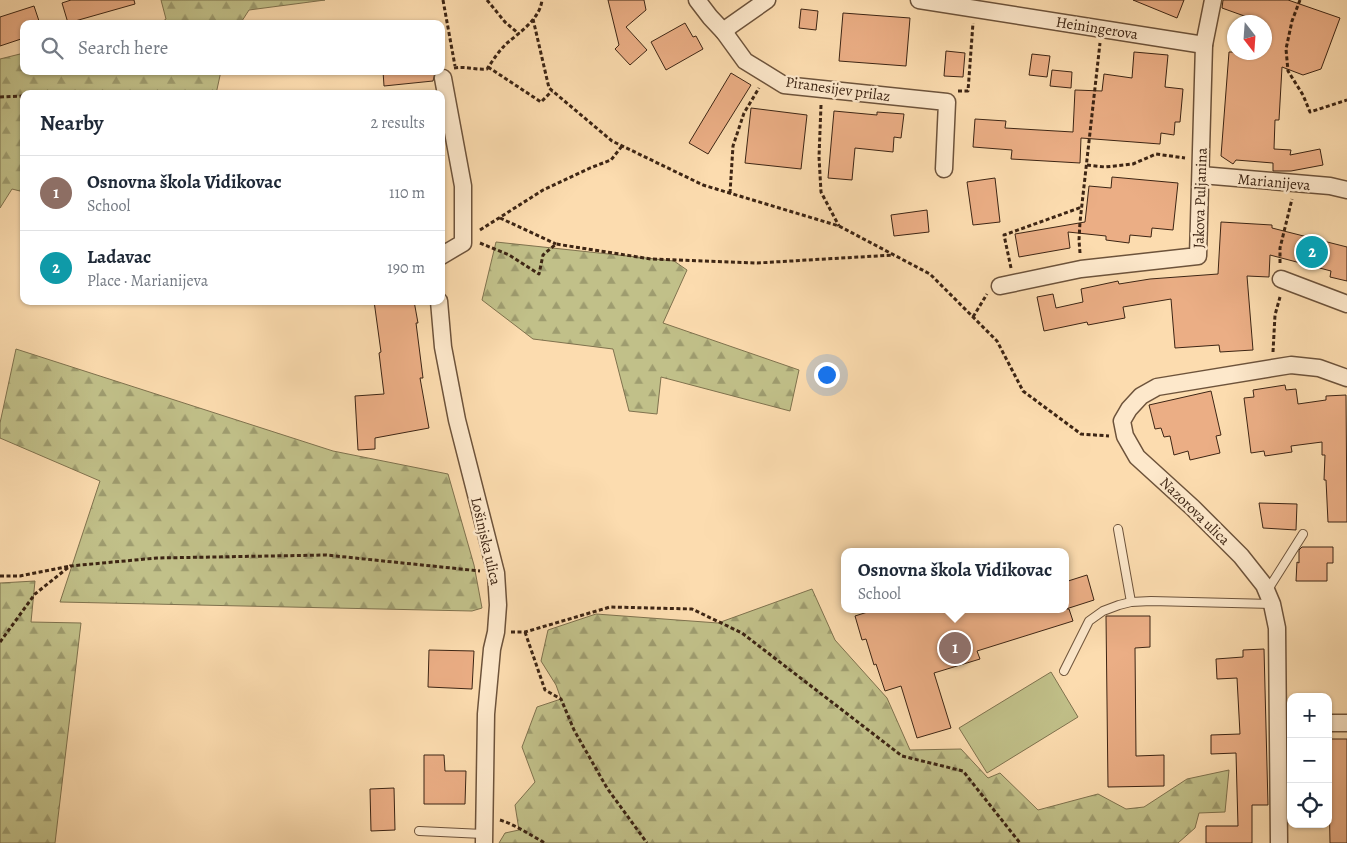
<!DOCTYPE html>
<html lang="en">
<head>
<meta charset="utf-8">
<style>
  :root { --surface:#fff; --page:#f2f2f3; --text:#1f2937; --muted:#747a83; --line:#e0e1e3; --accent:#8f2418 }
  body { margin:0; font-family:Alegreya,serif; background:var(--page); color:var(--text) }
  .controls { position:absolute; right:15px; bottom:15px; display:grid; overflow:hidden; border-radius:10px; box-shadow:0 1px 4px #0004 }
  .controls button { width:45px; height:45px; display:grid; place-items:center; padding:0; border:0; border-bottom:1px solid var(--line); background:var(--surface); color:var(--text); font:25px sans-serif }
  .compass { position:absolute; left:1227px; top:15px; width:45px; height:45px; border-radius:50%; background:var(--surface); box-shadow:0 1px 4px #0004; rotate:163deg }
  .you { position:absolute; left:826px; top:374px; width:18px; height:18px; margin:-12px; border:4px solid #fff; border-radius:50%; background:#1a73e8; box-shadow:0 0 0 8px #1a73e833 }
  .badge { display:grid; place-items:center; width:32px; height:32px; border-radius:50%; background:var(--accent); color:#fff; font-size:16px; font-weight:700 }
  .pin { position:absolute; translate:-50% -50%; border:2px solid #fff; box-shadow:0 1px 5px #0006 }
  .popup { position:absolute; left:841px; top:548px; width:228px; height:65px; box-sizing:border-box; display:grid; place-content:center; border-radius:10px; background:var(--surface); filter:drop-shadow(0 1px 4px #0005); font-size:16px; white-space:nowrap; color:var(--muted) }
  .popup b { font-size:19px; color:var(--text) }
  .popup::after { content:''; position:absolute; left:50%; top:100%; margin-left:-10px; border:10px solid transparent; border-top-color:var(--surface) }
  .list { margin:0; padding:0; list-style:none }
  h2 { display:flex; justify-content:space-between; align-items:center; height:65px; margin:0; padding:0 20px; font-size:21px }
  h2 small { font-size:16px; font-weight:400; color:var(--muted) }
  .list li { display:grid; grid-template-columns:32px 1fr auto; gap:15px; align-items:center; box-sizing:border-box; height:75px; padding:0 20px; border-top:1px solid var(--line) }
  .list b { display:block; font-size:19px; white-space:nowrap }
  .list p { margin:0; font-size:16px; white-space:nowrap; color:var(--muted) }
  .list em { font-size:16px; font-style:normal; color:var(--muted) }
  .icon { flex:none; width:28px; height:28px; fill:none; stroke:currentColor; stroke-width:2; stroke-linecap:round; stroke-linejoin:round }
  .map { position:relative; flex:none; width:1347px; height:843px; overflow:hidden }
  .search { position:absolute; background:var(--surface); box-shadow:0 1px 4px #0004; left:20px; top:20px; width:425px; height:55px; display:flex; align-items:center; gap:12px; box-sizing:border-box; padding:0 18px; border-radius:10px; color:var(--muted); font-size:19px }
  .panel { position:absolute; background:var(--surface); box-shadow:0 1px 4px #0004; left:20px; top:90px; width:425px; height:215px; border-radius:10px }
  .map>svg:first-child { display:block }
  .grass { fill:#c1c089; stroke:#7f724e }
  .forest { fill:url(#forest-firs); stroke:#7f724e }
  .building { fill:#ebae85; stroke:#3d2514 }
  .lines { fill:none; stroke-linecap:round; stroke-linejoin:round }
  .service-casing { stroke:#6d533b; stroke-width:10 }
  .minor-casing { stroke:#6d533b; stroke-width:19 }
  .path { stroke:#3d2514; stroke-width:3; stroke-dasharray:4 2.5; stroke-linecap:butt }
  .service { stroke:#fde8cb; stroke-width:8 }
  .minor { stroke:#fde8cb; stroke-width:16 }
  .labels { text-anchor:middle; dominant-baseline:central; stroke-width:5; stroke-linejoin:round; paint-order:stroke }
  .street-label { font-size:15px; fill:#3d2514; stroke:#fde8cb }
</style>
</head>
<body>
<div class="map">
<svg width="1347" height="843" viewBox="0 0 1347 843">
  <defs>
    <pattern id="forest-firs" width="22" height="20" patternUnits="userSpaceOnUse" patternTransform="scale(1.25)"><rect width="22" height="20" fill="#c1c089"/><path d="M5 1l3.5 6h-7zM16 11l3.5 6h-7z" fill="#9e9c6f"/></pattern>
  </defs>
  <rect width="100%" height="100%" fill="#fcdcaf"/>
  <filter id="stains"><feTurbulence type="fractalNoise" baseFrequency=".004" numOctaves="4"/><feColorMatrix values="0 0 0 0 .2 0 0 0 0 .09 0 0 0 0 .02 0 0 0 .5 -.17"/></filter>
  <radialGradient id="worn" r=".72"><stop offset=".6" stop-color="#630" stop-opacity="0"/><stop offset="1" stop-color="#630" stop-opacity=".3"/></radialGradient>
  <!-- grass -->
  <path class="grass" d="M1051 672 1078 717 987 773 959 728Z"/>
  <!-- forest -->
  <g class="forest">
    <path d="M161 0H325L249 10 240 24H159L166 19Z"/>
    <path d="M24 53V71H221L216 94H24V192L12 189 0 208V59Z"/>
    <path d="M496 242 674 261 687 270 663 323 799 370 790 411 661 377 657 414 629 411 613 349 533 339 482 300Z"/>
    <path d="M16 349 333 451 448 474 474 565 482 608 472 611 60 602 100 481 0 438V423Z"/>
    <path d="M35 581 31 622 81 623 55 843H0V583Z"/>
    <path d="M812 589 835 640 887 698 910 750 961 749 988 778 1000 773 1038 810 1098 794 1126 809 1144 807 1187 779 1229 770 1225 812 1199 813 1195 828 1178 843H499L505 833 519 830 515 805 535 782 522 747 537 707 561 699 556 685 541 661 548 630 596 614 718 623Z"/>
  </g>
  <!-- building -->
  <g class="building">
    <path d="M71 0H134L135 4 68 23 62 3Z"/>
    <path d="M608 0H644L646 10 626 27 647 50 630 65 615 49 619 45Z"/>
    <path d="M1133 0H1184L1177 18Z"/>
    <path d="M1223 0H1288L1340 18 1321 69 1303 75 1282 67 1279 120H1275L1274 149 1291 150 1290 155 1320 149 1323 165 1291 171H1273V163L1236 160 1233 164 1221 156 1229 52H1264V22H1261L1222 8Z"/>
    <path d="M34 6 40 24H24V38L0 46V17Z"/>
    <path d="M801 9 818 11 816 30 799 28Z"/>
    <path d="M843 13 910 18 906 66 839 61Z"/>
    <path d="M685 23 693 37 696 36 703 49 666 70 651 42Z"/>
    <path d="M946 51 965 53 963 77 944 76Z"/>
    <path d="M1134 52 1168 55 1165 87 1183 89 1180 122H1175L1174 135 1161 133 1160 144 1081 138 1080 163 1011 159 1012 150 973 147 975 119 1006 121 1005 128 1073 132 1075 90 1102 91 1104 74 1132 78Z"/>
    <path d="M1032 54 1050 56 1047 77 1029 75Z"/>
    <path d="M1052 70 1072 72 1071 88 1050 86Z"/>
    <path d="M383 71H435V73L433 81 384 86Z"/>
    <path d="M731 73 751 85 708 154 689 143Z"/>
    <path d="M751 108 807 115 801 169 745 163Z"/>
    <path d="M834 111 877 115V112L904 114 901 138 894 137 893 152 855 148 852 180 828 178Z"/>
    <path d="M1112 177 1178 183 1173 230 1152 228 1151 237 1130 235 1129 243 1106 240V236L1068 232 1070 248 1019 257 1015 234 1085 222 1089 186 1111 188Z"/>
    <path d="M995 178 1000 222 973 225 967 182Z"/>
    <path d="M927 210 929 232 894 236 891 215Z"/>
    <path d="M1221 222 1272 225V228L1347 247V281L1330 277 1331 271 1270 255 1269 277 1247 276 1253 350 1220 352 1219 345 1175 348 1171 299 1123 307 1125 318 1088 325 1087 322 1044 331 1037 297 1053 294 1056 308 1083 302 1081 289 1118 281 1119 284 1150 279 1218 274Z"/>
    <path d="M374 301H414L418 323H416L423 378H420L429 428 375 438V449L358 450 355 396 384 394 379 353 381 352Z"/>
    <path d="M1285 385 1286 390 1296 389 1298 404 1326 400V396L1346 395 1347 522H1328L1326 480H1324L1325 455H1322V442L1291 446 1292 452 1265 456 1264 451 1251 453 1244 398 1254 397 1253 390Z"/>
    <path d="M1211 391 1221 435 1216 436 1220 453 1190 460 1188 451 1174 455 1170 436 1164 437 1161 428 1155 429 1149 405Z"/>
    <path d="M1259 503 1297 504 1296 530 1263 528Z"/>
    <path d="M1302 547H1333V563H1327V581H1296L1297 562 1299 563V550Z"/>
    <path d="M1087 575 1094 600 1066 609H1069L1073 621 977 651 980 659 934 673 951 728 917 738 901 686 885 691 876 664 874 665 866 639 862 640 855 616 877 609H1065V582Z"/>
    <path d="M1106 616H1150V647L1135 648 1136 756 1164 755V786L1108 787Z"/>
    <path d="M1264 649 1268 805H1252V843H1206V826H1238L1236 753 1211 754V735L1240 734 1237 678 1217 679 1216 659 1243 657V650Z"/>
    <path d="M429 650 474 651 472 689 428 687Z"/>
    <path d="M1328 739H1347V843H1330Z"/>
    <path d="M424 755H444L445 771H466L465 804H424Z"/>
    <path d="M394 788 395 830 371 831 370 789Z"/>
  </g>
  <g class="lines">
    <!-- service casing -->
    <g class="service-casing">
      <g id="service">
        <path d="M1118 529 1131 602"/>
        <path d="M1267 591 1303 534"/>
        <path d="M1064 671 1089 621 1103 611 1119 605 1131 602 1151 601 1272 604"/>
        <path d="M419 831 483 834"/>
      </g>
    </g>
    <!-- minor casing -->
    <g class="minor-casing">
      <g id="minor">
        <path d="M697 0 710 17 724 32 745 61 784 85 947 102 944 169"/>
        <path d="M919 0 1204 45"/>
        <path d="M724 32 730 26 767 0"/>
        <path d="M1201 175 1330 186 1347 190"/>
        <path d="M441 256 463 243V186L443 78"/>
        <path d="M1281 279 1347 304"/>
        <path d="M1000 286 1081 269 1198 256 1204 45 1213 0"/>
        <path d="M439 301 443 347 457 420 496 573 498 605 496 632 492 649 486 714 484 843"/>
        <path d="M1328 723H1347"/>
        <path d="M1279 843 1277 628 1272 604 1264 585 1241 556 1193 508 1137 457 1125 436 1122 421 1129 409 1141 396 1157 387 1291 365 1319 368 1347 378"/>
      </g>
    </g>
    <!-- path -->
    <g class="path">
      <path d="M443 0 455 66"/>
      <path d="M487 0 505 22 519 34"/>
      <path d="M1300 0 1292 21 1286 49 1288 71 1303 95 1310 112 1347 100"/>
      <path d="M533 19 549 88 612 141 703 185 839 226 930 274 997 341 1023 391 1081 434 1109 436"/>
      <path d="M488 67 541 102 552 91"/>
      <path d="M454 68C466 66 475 70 487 69 493 60 499 51 506 44 520 32 540 19 542 0"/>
      <path d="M958 91H968L973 23"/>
      <path d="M0 97 24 96"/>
      <path d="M821 105 819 157 821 192 839 226"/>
      <path d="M1087 165 1105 167 1133 164 1156 154 1185 158"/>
      <path d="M730 193 733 146 744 113 759 88"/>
      <path d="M500 218 556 244"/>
      <path d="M480 230 543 190 590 168 611 160 622 146"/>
      <path d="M480 243 509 255 539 274 543 255 556 244 651 259 757 263 894 255"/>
      <path d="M1080 253 1079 240 1080 222 1100 43"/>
      <path d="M1280 263V248L1292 199"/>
      <path d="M1011 268 1004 235 1082 207"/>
      <path d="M973 317 987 294"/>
      <path d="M1273 352 1275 315 1280 297"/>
      <path d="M0 576H20L70 566"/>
      <path d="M511 632H525L610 607 692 609 742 633 902 756 963 771 1020 843"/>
      <path d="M525 632 545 690 561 699 574 730 607 788 647 843"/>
      <path d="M0 642 35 594 70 566 157 558 326 555 480 571"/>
      <path d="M500 820C516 825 530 835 545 843"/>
    </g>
    <!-- service -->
    <use href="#service" class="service"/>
    <!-- minor -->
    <use href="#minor" class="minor"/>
  </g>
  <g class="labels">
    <!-- street labels -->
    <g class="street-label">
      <text transform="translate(1097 28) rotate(9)">Heiningerova</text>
      <text transform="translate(838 89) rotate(8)">Piranesijev prilaz</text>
      <text transform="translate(1274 182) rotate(5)">Marianijeva</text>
      <text transform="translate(1200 198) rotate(-88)">Jakova Puljanina</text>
      <text transform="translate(1195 511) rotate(44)">Nazorova ulica</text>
      <text transform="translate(486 541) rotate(77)">Lošinjska ulica</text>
    </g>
  </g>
  <rect width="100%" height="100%" filter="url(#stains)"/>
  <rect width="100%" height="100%" fill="url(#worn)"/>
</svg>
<div class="controls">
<button>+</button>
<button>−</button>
<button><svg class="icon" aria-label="locate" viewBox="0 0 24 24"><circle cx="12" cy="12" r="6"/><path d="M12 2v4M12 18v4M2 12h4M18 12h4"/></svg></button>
</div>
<svg class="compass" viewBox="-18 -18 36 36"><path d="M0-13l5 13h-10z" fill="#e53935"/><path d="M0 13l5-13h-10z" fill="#747a83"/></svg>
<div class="you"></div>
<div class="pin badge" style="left:955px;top:648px;background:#8d6e63">1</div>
<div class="popup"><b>Osnovna škola Vidikovac</b>School</div>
<div class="pin badge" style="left:1312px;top:252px;background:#0f9aa8">2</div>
<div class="search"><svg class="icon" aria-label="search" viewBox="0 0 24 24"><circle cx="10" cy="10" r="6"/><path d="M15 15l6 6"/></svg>Search here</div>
<section class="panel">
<h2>Nearby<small>2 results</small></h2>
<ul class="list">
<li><span class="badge" style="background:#8d6e63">1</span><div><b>Osnovna škola Vidikovac</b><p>School</p></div><em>110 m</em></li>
<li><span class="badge" style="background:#0f9aa8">2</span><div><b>Ladavac</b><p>Place · Marianijeva</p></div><em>190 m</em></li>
</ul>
</section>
</div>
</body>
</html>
